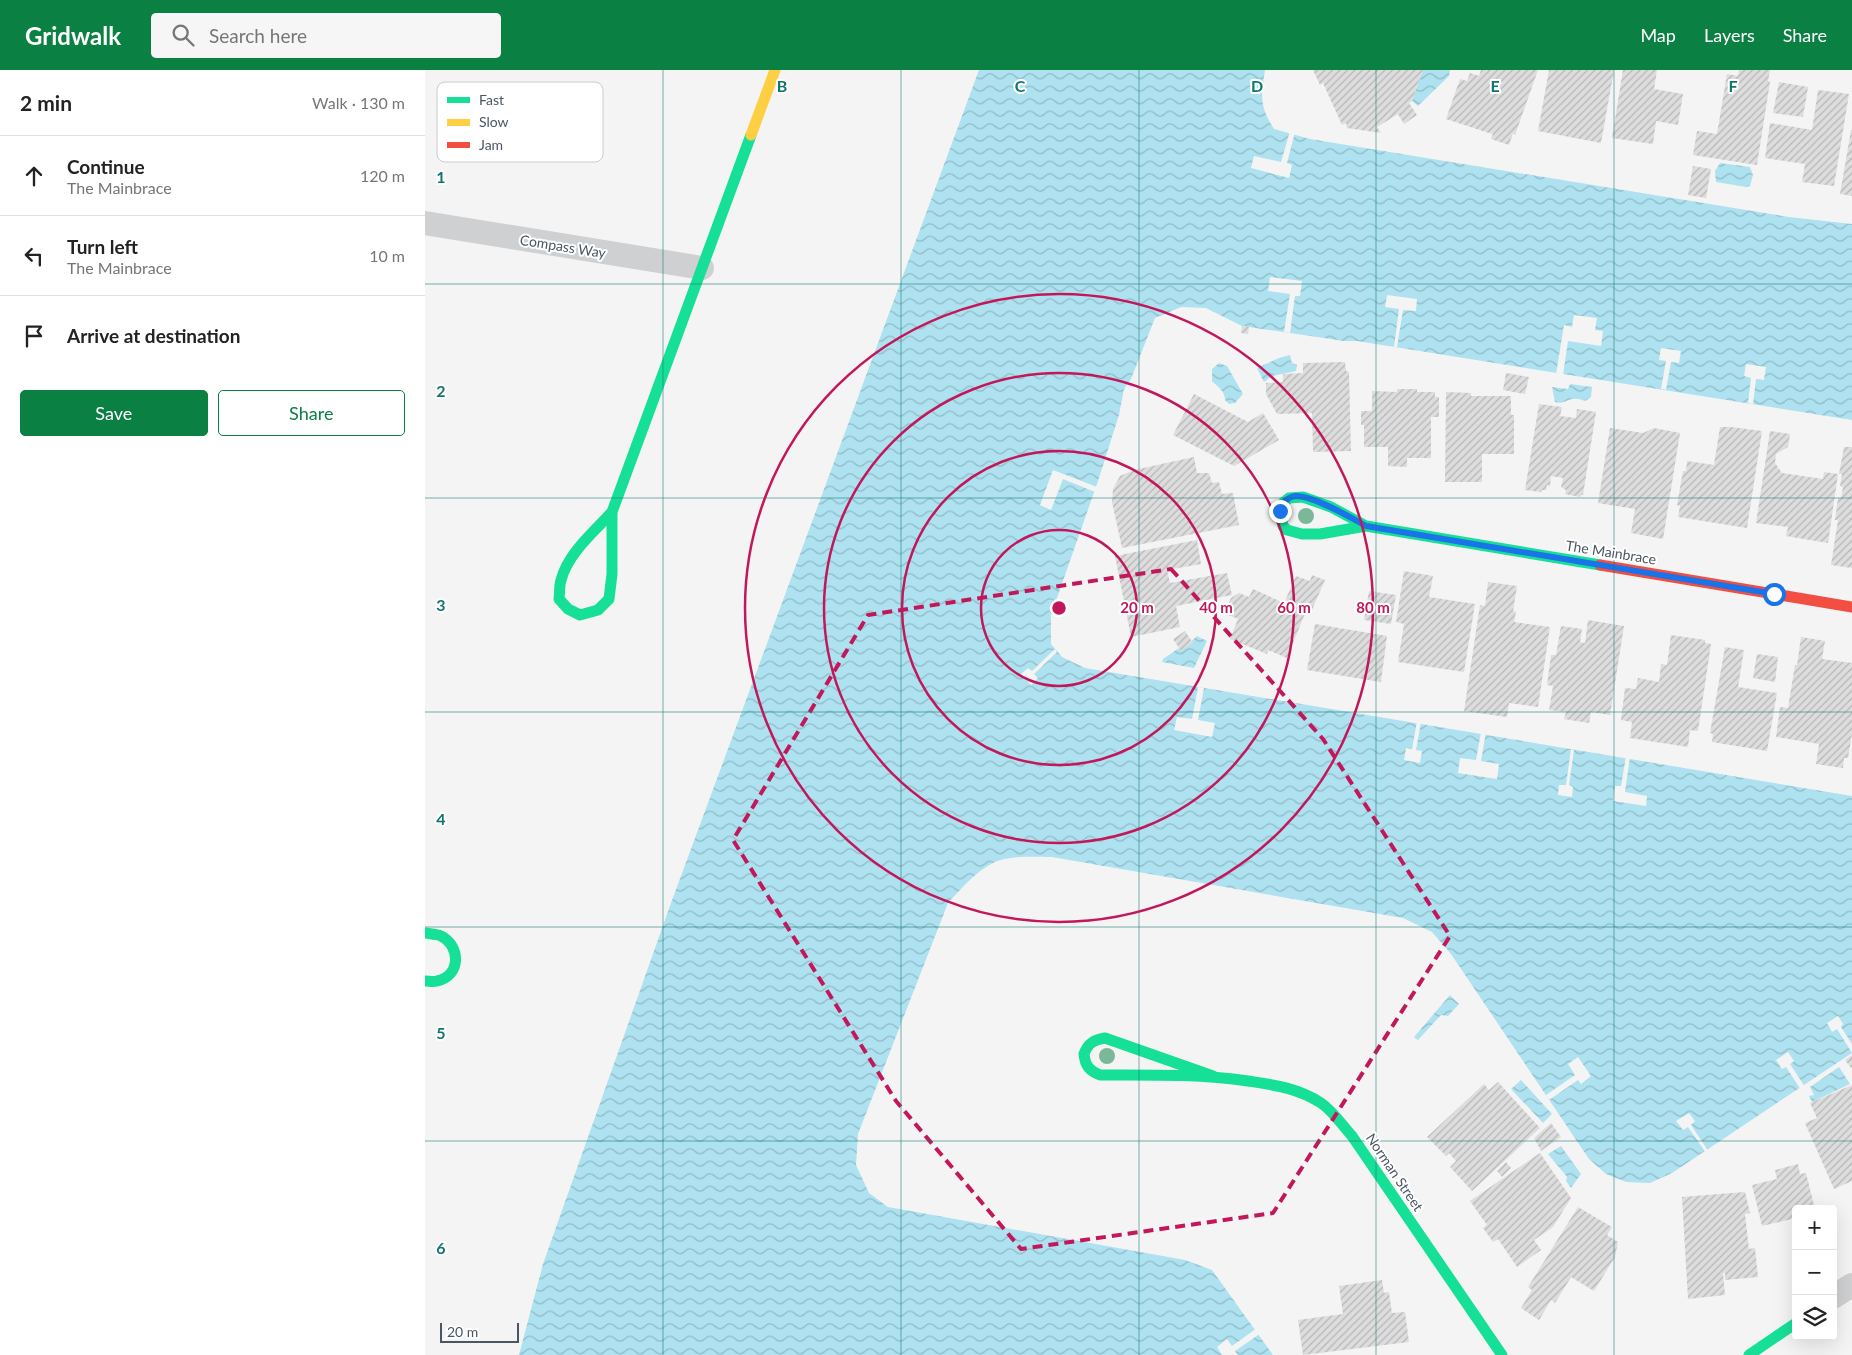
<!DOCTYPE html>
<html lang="en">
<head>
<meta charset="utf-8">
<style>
  :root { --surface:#fff; --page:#f6f6f6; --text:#222; --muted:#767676; --line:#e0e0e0; --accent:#0b8043 }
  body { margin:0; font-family:Lato,sans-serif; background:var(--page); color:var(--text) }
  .controls { position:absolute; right:15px; bottom:15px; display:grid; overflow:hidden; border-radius:5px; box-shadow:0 5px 20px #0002 }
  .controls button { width:45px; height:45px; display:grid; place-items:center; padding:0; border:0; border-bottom:1px solid var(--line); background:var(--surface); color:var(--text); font:25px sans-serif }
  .scale { position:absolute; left:15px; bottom:12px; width:79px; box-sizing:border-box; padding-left:5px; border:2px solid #4a5661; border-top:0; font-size:14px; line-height:18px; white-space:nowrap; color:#4a5661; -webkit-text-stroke:4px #fff; paint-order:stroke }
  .stop { position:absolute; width:15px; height:15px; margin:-11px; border:4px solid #1a73e8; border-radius:50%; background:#fff }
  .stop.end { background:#1a73e8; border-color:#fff; box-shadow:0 1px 5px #0008 }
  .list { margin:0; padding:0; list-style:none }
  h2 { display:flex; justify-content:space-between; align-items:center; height:65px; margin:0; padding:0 20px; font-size:21px }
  h2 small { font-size:16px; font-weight:400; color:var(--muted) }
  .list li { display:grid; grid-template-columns:32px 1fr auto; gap:15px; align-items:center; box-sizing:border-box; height:80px; padding:0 20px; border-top:1px solid var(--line) }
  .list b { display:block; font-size:19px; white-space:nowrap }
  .list p { margin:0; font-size:16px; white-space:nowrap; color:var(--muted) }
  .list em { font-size:16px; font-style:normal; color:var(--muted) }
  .actions { display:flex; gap:10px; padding:15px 20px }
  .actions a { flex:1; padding:11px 0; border:1px solid var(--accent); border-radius:5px; text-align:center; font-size:18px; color:var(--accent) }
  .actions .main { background:var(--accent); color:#fff }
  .icon { flex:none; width:28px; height:28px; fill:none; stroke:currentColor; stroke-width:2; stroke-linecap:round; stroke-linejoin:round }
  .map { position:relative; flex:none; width:1427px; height:1285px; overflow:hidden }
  header { display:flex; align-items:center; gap:30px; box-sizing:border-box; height:70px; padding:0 25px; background:var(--accent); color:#fff }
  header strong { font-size:24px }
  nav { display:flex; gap:28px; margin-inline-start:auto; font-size:18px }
  .search { width:350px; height:45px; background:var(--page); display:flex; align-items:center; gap:12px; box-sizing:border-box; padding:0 18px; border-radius:5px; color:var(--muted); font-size:19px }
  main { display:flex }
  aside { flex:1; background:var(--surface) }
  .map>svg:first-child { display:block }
  .water { fill:url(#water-waves) }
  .pier { fill:#f4f4f4 }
  .building { fill:url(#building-hatch) }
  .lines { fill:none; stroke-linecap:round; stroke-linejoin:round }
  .street { stroke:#ced0d2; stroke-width:24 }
  .fast { stroke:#16e098; stroke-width:11 }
  .slow { stroke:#ffcf43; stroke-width:11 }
  .jam { stroke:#f24e42; stroke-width:11 }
  .tree { fill:#7ab899 }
  .route { stroke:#1a73e8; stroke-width:6 }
  .marked { fill:none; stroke:#c2185b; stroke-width:4; stroke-dasharray:10 6; stroke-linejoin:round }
  .grid { fill:none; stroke:#0f766e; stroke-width:1; stroke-opacity:0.55 }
  .ring { fill:none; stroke:#c2185b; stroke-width:2.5 }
  .labels { text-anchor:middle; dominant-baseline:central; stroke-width:4; stroke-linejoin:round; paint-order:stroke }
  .street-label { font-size:14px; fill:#4a5661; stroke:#fff }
  .key { fill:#fff; stroke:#c9ccd0; stroke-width:1 }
  .key-label { font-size:14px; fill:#4a5661 }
  .grid-label { font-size:16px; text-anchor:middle; font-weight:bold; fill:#0f766e; stroke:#fff; stroke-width:4; stroke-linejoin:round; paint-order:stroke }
  .centre { fill:#c2185b; stroke:#fff; stroke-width:2.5 }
  .ring-label { font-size:15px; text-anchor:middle; font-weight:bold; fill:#c2185b; stroke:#fff; stroke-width:4; stroke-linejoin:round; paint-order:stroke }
</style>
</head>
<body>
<header>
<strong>Gridwalk</strong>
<div class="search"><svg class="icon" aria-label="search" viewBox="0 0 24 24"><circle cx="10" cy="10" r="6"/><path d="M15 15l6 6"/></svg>Search here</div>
<nav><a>Map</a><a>Layers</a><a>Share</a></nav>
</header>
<main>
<aside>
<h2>2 min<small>Walk · 130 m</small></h2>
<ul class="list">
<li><svg class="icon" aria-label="ahead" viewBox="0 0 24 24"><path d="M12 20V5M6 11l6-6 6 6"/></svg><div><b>Continue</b><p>The Mainbrace</p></div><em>120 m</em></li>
<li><svg class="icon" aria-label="left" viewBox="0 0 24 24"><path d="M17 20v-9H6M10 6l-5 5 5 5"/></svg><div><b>Turn left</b><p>The Mainbrace</p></div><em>10 m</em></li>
<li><svg class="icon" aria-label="arrive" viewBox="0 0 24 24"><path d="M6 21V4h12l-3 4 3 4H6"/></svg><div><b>Arrive at destination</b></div></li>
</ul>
<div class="actions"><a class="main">Save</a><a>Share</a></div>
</aside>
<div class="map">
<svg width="1427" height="1285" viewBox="0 0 1427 1285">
  <defs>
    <pattern id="water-waves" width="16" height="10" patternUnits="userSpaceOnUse" patternTransform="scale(1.25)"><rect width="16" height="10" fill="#aee2f0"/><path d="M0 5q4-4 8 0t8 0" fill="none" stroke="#90bac6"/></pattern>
    <pattern id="building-hatch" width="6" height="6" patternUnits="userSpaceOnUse" patternTransform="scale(1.25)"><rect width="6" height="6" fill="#ddddde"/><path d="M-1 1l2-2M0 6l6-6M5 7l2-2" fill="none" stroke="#b5b6b7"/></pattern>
  </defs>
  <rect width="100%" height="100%" fill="#f4f4f4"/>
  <!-- water -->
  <g class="water">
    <path d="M554 0H840C836 27 834 35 849 59L885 69 1364 147 1427 154V350L932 271H919L817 256 781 238 756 237 730 248 706 309 699 319 694 345 673 411 626 545V574L637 587 660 598 1427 726V983L1247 1103 1225 1113 1201 1112 1181 1104 1164 1089 1026 884 1007 862 978 848 627 787C609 787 583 785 568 793 550 802 537 818 523 833L433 1064 431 1095 444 1123 463 1137 760 1190 787 1200 848 1285H94L118 1194 246 833Z"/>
    <path d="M998 0H1025L1024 6 993 36 987 31Z"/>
    <path d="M1295 93 1325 97 1328 105 1325 116 1321 117 1291 112 1290 101Z"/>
    <path d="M865 285 867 293 872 295 871 301 847 306 839 312 832 298 854 288Z"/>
    <path d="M794 293 802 296 818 324 810 333 804 334 800 330C800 321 793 317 787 311V299Z"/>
    <path d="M1145 314 1167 317 1166 327 1160 331C1144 324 1142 335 1130 332L1127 317 1143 319Z"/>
    <path d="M772 566 782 571 769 598 737 592 738 589 754 578 756 581Z"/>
    <path d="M1025 925 1034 934 1023 946 1016 945 993 970 989 967Z"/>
    <path d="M1414 997 1425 1014 1387 1032 1384 1026 1389 1025 1385 1017Z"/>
    <path d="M1096 1010 1127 1044 1118 1053 1086 1019Z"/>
    <path d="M1136 1076 1156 1104 1146 1118 1141 1111 1142 1107 1123 1084Z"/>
  </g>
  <!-- pier -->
  <g class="pier">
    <path d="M865 61 870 62 862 93 867 95 864 108 826 98 829 86 856 92Z"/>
    <path d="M845 207 877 211 875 226H870L865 263 859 262 865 224 843 221Z"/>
    <path d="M962 225 992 229 991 241 978 240 972 277H969L974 239 960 237Z"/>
    <path d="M1149 245 1172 248 1170 260 1178 261 1176 276 1143 271 1138 305 1131 304 1139 255 1147 257Z"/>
    <path d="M1236 278 1256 281 1254 293 1246 292 1241 320 1236 319 1241 291 1234 290Z"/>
    <path d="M1321 294 1341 297 1339 310 1331 309 1328 334 1323 333 1326 308 1319 306Z"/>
    <path d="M628 400 672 417 670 422 638 409 626 440 615 435Z"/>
    <path d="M630 579 632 582 609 604 613 608 606 615 596 604 603 598 607 601Z"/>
    <path d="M773 617 779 618 773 650 790 653 787 667 749 660 752 647 767 649Z"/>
    <path d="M992 651 996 652 991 680 997 681 995 693 979 690 981 678 987 679Z"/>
    <path d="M1056 662H1061L1056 691 1074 694 1072 709 1033 703 1035 688 1051 690Z"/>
    <path d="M1146 679 1149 680 1144 715 1148 717 1147 727 1133 725 1134 715H1141Z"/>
    <path d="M1201 686 1205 687 1200 722 1222 726 1221 736 1188 731 1190 716H1196Z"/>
    <path d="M1413 946 1418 954 1416 957 1427 974V983L1412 959 1407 962 1402 953Z"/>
    <path d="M1363 982 1369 991 1365 994 1380 1017 1376 1020 1361 997 1357 999 1351 990Z"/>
    <path d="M1153 987 1166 1006 1156 1014 1153 1010 1124 1030 1121 1025 1150 1005 1143 994Z"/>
    <path d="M1264 1043 1270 1051 1266 1055 1284 1082 1281 1083 1263 1057 1258 1060 1251 1051Z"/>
    <path d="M832 1258 836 1263 810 1281 813 1285H797L792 1277 802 1269 807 1276Z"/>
  </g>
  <!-- building -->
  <g class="building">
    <path d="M888 0H998L987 31 984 33 992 45 979 54 973 44 952 57 956 63 922 58 921 53 917 55 898 13 895 15Z"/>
    <path d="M1056 0H1113L1090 65 1088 63 1084 75 1066 69 1069 60 1067 64 1021 49 1035 9 1042 11 1045 3 1054 6Z"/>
    <path d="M1124 0H1189L1176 73 1113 61Z"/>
    <path d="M1198 0H1232L1229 19 1258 24 1253 55 1231 51 1228 74 1187 68Z"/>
    <path d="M1314 0H1345L1343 11 1345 12 1332 95 1268 85 1272 61 1292 64 1302 4 1313 6Z"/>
    <path d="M1354 12 1383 17 1378 47 1348 43Z"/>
    <path d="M1393 20 1424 24 1409 116 1377 112 1380 94 1340 88 1345 53 1387 60Z"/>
    <path d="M1426 60H1427V126L1415 124Z"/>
    <path d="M1268 96 1286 99 1281 128 1263 125Z"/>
    <path d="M817 256 824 257 823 264 816 263Z"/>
    <path d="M920 292 921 301 924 302 926 381 888 382 887 343 852 344 841 324V313L858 312V304L878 303V293Z"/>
    <path d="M1081 303 1104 307 1100 324 1078 320Z"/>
    <path d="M972 319H992V322H1010V327H1014V347H1006V388H982V397L963 396V377H939V355H936V341H947V321L972 322Z"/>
    <path d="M1021 322 1046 323V326H1086V345H1089V384H1057V412H1020Z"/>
    <path d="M769 324 823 352 838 343 854 370 809 396 748 365Z"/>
    <path d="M1114 334 1137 337 1135 346 1151 348 1152 339 1171 342 1158 425H1156L1155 427 1140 424 1141 420 1136 417 1138 408 1126 406 1125 416 1122 415 1121 420H1117L1116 422 1100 420Z"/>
    <path d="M1295 357H1306L1337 361 1322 458 1253 447 1255 436 1252 435 1258 401H1261L1262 391 1289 395Z"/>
    <path d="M1185 358 1218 363 1229 358 1255 363 1238 469 1206 463 1210 439 1173 433Z"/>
    <path d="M1345 361 1365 364 1363 377 1351 384 1350 393 1357 403 1398 409 1399 402 1413 404 1403 473 1361 466 1363 457 1331 453Z"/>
    <path d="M1419 377H1427V498L1406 495 1413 450H1410L1413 428H1416L1418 417 1415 416 1417 404H1414Z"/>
    <path d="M769 387 772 403H784L787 413 794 412 797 424 808 423 814 455 697 478 687 432 688 419 695 406 709 400Z"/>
    <path d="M772 470 776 494 742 500 745 513 802 503 807 525 751 536 755 557 706 567 690 486Z"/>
    <path d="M979 501 1008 506 1004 527 1050 534 1039 602 973 592 979 554 971 552Z"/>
    <path d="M887 505 900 510 886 542 881 541 862 588 843 580 842 584 805 569 813 549 799 543 806 528 814 523 824 527 828 519 859 533 871 506 885 511Z"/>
    <path d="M1063 512 1092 516 1088 541 1091 542 1089 552 1125 557 1113 637 1084 633 1082 647 1039 641 1055 535 1060 536Z"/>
    <path d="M944 521 971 525 966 554 939 550Z"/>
    <path d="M1163 550 1199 556 1185 645 1166 642 1164 653 1139 649 1141 642 1124 640 1128 616 1122 615 1126 585H1131L1136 556 1157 559 1155 572 1160 573Z"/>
    <path d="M890 554 962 566 956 612 882 600Z"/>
    <path d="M760 561 768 573 756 581 748 569Z"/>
    <path d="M1246 565 1280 570V573L1286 574 1273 661 1265 660 1263 677 1205 668 1207 652 1196 650 1200 618 1211 619 1213 608 1234 612 1236 594 1242 595Z"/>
    <path d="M1376 567 1400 571 1397 589 1427 593V664L1423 688H1419L1418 698 1391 694 1394 674 1351 667 1355 637 1363 638 1370 595H1372Z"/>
    <path d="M1300 577 1319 580 1313 617 1352 623 1342 681 1287 672 1288 664 1285 663Z"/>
    <path d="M1332 584 1353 587 1350 612 1328 608Z"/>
    <path d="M1427 985V997L1426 998 1420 990Z"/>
    <path d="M1073 1012 1115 1058 1047 1121 1025 1097 1031 1091 1024 1083 1021 1086 1002 1067 1059 1014 1064 1020Z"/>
    <path d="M1427 1015V1111L1409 1119 1380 1053 1392 1048 1385 1033Z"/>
    <path d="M1126 1053 1136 1067 1116 1081 1109 1068Z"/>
    <path d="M1115 1083 1146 1128 1128 1157 1109 1170 1116 1180 1092 1197 1073 1169 1068 1172 1058 1158 1062 1155 1045 1131Z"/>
    <path d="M1081 1092 1086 1098 1077 1107 1072 1101Z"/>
    <path d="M1373 1094 1375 1104 1381 1103 1390 1139H1371V1148L1337 1156 1327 1115 1352 1109 1350 1100Z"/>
    <path d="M1320 1122 1325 1143 1320 1144 1324 1179 1330 1178 1333 1207 1300 1210V1203H1298L1300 1225 1263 1229 1257 1127Z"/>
    <path d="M1153 1137 1187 1157 1182 1165 1193 1172 1190 1187 1169 1221 1146 1207 1130 1233 1126 1230 1114 1250 1096 1238 1107 1220 1103 1217Z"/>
    <path d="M957 1210 959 1223 964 1222 967 1243 980 1242 984 1272 878 1285 873 1250 918 1244 914 1216Z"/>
  </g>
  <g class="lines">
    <!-- street -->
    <g class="street">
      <path d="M0 153 277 198"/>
      <path d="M1408 1227 1427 1215"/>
    </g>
    <!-- fast -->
    <g class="fast">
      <path d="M187 442C169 462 143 483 136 510 134 516 135 523 134 529L143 539 155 545 173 540 184 529 187 504V442L326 65"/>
      <path d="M941 456 895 464H877L862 460 858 456 855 443 859 432 864 428 878 427 906 437 941 456 1175 495"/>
      <path d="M0 863C5 864 11 864 16 866 36 876 36 906 12 911 8 912 4 911 0 911"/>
      <path d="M788 1006 680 968C669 970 663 973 659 984 660 996 665 1001 675 1005 725 1005 774 1004 823 1011 849 1015 873 1018 896 1033 908 1041 917 1055 927 1066L1077 1285"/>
      <path d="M1324 1285 1371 1253"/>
    </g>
    <!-- slow -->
    <path class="slow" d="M326 65 350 0"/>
    <!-- jam -->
    <path class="jam" d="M1175 495 1427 537"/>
  </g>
  <!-- trees -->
  <g class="tree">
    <circle cx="881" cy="446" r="8"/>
    <circle cx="682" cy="986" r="8"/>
  </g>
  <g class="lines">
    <!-- route -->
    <path class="route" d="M855 441C857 433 862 427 871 426 889 426 925 447 941 456L1349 524"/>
  </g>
  <!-- marked area -->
  <path class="marked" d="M746 499 898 669 1025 866 848 1143 596 1179 471 1031 308 770 443 545Z"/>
  <!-- grid -->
  <path class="grid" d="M238 0V1285M476 0V1285M714 0V1285M951 0V1285M1189 0V1285M0 214H1427M0 428H1427M0 642H1427M0 857H1427M0 1071H1427"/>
  <!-- distance rings -->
  <g class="ring">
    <circle cx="634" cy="538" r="78"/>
    <circle cx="634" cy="538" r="157"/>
    <circle cx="634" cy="538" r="235"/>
    <circle cx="634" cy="538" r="314"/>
  </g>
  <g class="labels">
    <!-- street labels -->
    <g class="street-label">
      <text transform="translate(138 176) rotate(9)">Compass Way</text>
      <text transform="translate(1186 482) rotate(9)">The Mainbrace</text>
      <text transform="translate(970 1102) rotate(56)">Norman Street</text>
    </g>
  </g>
  <!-- legend -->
  <rect x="12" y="12" width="166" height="80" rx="8" class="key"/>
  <rect x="22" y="27" width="23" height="6" fill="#16e098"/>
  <rect x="22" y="49" width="23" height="7" fill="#ffcf43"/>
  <rect x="22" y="72" width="23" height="6" fill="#f24e42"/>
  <g class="key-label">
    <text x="54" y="35">Fast</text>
    <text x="54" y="57">Slow</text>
    <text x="54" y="80">Jam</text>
  </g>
  <g class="grid-label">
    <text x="357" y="22">B</text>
    <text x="595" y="22">C</text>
    <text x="832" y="22">D</text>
    <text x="1070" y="22">E</text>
    <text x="1308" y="22">F</text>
    <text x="16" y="113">1</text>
    <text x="16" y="327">2</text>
    <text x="16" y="541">3</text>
    <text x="16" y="755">4</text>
    <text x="16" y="969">5</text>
    <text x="16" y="1184">6</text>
  </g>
  <circle cx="634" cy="538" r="8" class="centre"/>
  <g class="ring-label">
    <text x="712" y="543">20 m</text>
    <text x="791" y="543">40 m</text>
    <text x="869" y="543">60 m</text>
    <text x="948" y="543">80 m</text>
  </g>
</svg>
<div class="controls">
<button>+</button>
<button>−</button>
<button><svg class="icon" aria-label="layers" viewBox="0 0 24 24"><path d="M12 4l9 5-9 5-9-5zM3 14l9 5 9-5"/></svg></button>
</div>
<div class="scale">20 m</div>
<div class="stop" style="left:1349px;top:524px"></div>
<div class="stop end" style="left:855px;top:441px"></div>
</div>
</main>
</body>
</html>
